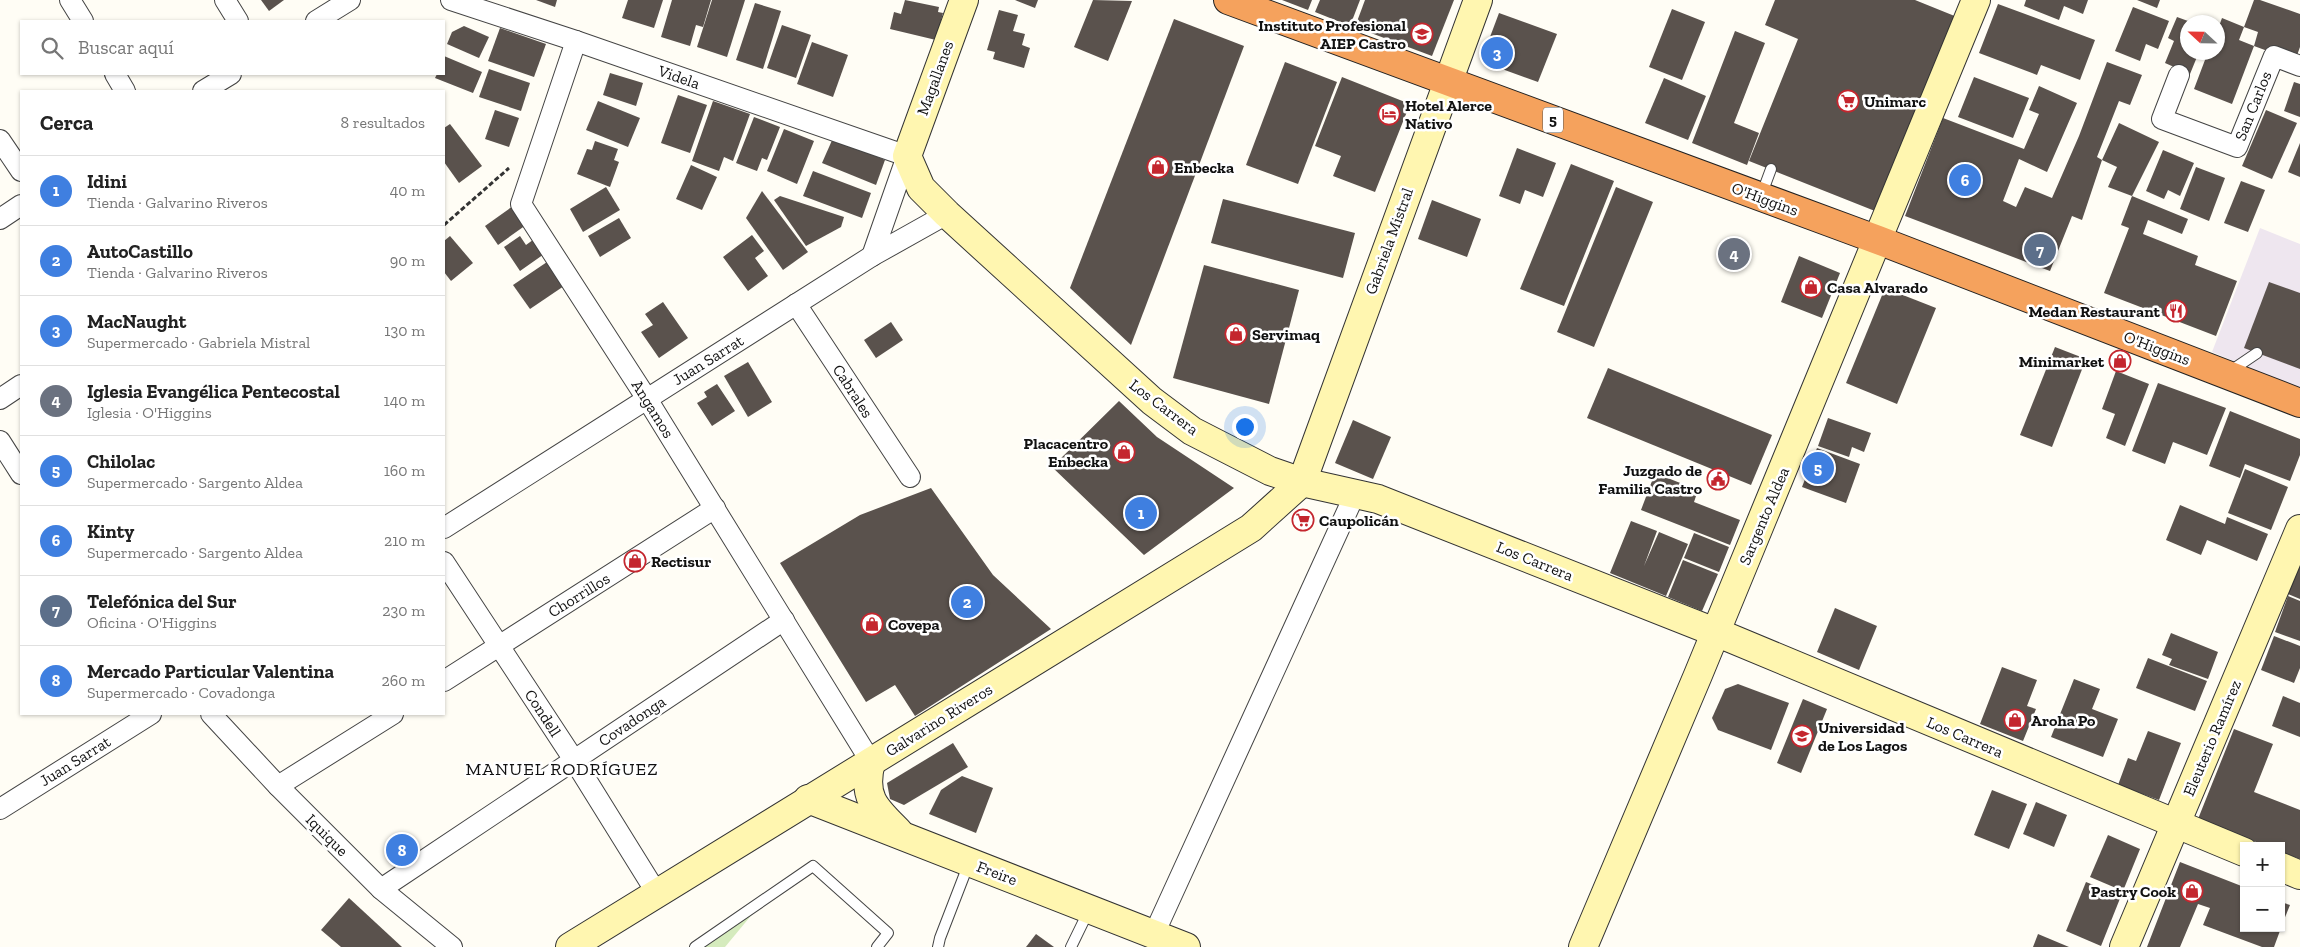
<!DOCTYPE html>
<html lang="es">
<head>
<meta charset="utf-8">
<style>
  :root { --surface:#fff; --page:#f6f6f6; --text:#222; --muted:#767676; --line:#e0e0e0; --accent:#1a73e8 }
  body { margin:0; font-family:"Zilla Slab",serif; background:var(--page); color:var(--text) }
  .controls { position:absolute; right:15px; bottom:15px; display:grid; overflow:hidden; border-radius:0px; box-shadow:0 1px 4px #0004 }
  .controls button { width:45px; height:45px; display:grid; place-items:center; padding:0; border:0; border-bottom:1px solid var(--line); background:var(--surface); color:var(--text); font:25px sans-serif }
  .compass { position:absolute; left:2180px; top:15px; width:45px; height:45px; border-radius:50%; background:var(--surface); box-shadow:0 1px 4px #0004; rotate:292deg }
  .you { position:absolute; left:1244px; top:426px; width:18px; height:18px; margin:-12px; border:4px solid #fff; border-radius:50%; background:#1a73e8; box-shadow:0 0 0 8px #1a73e833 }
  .badge { display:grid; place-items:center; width:32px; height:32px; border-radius:50%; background:var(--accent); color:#fff; font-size:16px; font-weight:700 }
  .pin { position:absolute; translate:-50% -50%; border:2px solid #fff; box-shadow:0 1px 5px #0006 }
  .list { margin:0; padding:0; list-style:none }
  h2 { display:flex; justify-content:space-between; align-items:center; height:65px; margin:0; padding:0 20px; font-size:21px }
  h2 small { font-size:16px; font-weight:400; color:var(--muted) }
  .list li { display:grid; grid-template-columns:32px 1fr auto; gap:15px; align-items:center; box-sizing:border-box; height:70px; padding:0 20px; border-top:1px solid var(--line) }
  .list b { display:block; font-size:19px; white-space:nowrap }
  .list p { margin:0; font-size:16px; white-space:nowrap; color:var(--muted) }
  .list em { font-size:16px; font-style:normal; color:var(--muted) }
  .icon { flex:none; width:28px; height:28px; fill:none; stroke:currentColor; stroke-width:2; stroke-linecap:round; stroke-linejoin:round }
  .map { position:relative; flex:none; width:2300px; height:947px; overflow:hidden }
  .search { position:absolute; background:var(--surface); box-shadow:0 1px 4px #0004; left:20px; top:20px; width:425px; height:55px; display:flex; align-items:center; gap:12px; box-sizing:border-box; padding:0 18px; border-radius:0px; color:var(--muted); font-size:19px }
  .panel { position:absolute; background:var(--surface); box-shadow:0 1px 4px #0004; left:20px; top:90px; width:425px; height:625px; border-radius:0px }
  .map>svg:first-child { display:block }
  .industrial { fill:#eee6ef }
  .green { fill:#d5ebbd }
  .building { fill:#5a524d }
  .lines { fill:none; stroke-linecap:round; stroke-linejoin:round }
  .lane-casing { stroke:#444; stroke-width:12 }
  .street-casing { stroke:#444; stroke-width:22 }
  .secondary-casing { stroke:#333; stroke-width:30 }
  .highway-casing { stroke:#222; stroke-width:30 }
  .path { stroke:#333; stroke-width:3; stroke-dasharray:5 2.5; stroke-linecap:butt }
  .lane { stroke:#fff; stroke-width:10 }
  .street { stroke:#fff; stroke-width:20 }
  .secondary { stroke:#fff6b0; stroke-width:28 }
  .highway { stroke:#f5a25d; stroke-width:28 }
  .labels { text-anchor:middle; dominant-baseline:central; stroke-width:5; stroke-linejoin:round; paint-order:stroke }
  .shield { fill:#fff; stroke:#585858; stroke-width:1 }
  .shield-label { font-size:15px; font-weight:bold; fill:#111 }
  .poi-label { font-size:16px; font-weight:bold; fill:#111; stroke:#fff; text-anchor:start }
  .street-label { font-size:16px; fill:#111; stroke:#fff }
  .neighbourhood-label { font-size:18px; letter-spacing:1px; fill:#111; stroke:#fff }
</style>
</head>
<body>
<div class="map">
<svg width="2300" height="947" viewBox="0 0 2300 947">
  <rect width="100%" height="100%" fill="#fffdf5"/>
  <!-- industrial -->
  <path class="industrial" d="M2260 228 2300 244V389L2212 352Z"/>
  <!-- green -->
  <path class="green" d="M764 900 725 947H695Z"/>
  <!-- building -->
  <g class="building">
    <path d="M261 0H284L269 11Z"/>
    <path d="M536 0H557L555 7Z"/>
    <path d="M628 0H663L654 28 622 18Z"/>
    <path d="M672 0H711L703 27 696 25 690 46 661 37Z"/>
    <path d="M712 0H745L727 57 697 47Z"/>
    <path d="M905 0 939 7 938 12 943 13 936 40 890 29 894 12 901 14Z"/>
    <path d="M1015 0H1038L1035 8Z"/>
    <path d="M1093 0 1132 1 1108 61 1074 47Z"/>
    <path d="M1282 0H1312L1308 10Z"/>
    <path d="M1320 0H1360L1350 26 1315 12Z"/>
    <path d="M1365 0H1454L1432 56 1355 27Z"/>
    <path d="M1775 0H1915L1962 19 1885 215 1749 161 1798 39 1765 25Z"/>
    <path d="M2026 0H2088L2083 14 2064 6 2059 20 2024 6Z"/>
    <path d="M2137 0H2160L2157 8Z"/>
    <path d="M2254 0H2260L2300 14V47L2295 61 2254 46 2258 32 2244 27Z"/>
    <path d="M755 3 781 11 763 69 736 60Z"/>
    <path d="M1998 4 2095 40 2080 80 2041 65 2037 75 1979 53Z"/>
    <path d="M2133 7 2169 21 2158 49 2146 44 2140 61 2115 51Z"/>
    <path d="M1672 9 1705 22 1682 80 1649 67Z"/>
    <path d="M999 10 1018 15 1013 31 1025 34 1022 45 1030 48 1024 68 993 59 995 52 987 50Z"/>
    <path d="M1499 13 1557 34 1538 82 1491 65 1484 53Z"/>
    <path d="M2177 17 2188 21V52H2199L2190 74 2165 63 2174 41 2168 38Z"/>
    <path d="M2222 18 2244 27 2239 40 2254 46 2232 104 2194 89 2208 52H2218V29Z"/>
    <path d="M1174 19 1244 46 1131 345 1070 288Z"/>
    <path d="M782 25 811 35 796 78 767 68Z"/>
    <path d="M464 26 489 37 479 58 447 44 452 32Z"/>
    <path d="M500 28 546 44 534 77 488 61Z"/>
    <path d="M1735 31 1765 43 1734 123 1759 133 1747 165 1692 143Z"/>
    <path d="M812 42 848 55 833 97 797 84Z"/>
    <path d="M444 56 482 72 473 93 435 78 437 74H444Z"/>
    <path d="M1285 62 1337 82 1298 184 1246 165Z"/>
    <path d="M2107 62 2142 75 2130 105 2119 101 2097 157 2102 160 2082 220 2072 216 2050 271 1905 216 1943 118 2024 149 2039 114 2029 110 2039 86 2077 103 2047 172 2019 159 2003 201 2016 207 2025 187 2052 198 2079 136Z"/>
    <path d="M489 69 530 83 521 111 479 97Z"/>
    <path d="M610 73 643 83 636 106 603 95Z"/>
    <path d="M1342 77 1410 104 1375 192 1333 176 1341 156 1315 146Z"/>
    <path d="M1974 77 2029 98 2013 138 1958 117Z"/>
    <path d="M1664 78 1706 96 1688 140 1645 123Z"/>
    <path d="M2294 82 2300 84V117L2284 111Z"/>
    <path d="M678 95 707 105 690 153 661 143Z"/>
    <path d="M598 101 640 118 628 147 586 130Z"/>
    <path d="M713 101 750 114 733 161 724 157 719 171 692 161Z"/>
    <path d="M495 110 519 118 509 147 485 139Z"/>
    <path d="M2266 110 2297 123 2272 179 2242 166Z"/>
    <path d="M754 117 780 127 767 160 762 158 757 171 736 163Z"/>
    <path d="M2119 123 2159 142 2132 196 2108 187 2117 167 2102 160Z"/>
    <path d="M450 124 482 166 459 183 444 162V128Z"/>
    <path d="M784 129 814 141 797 184 767 171Z"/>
    <path d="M833 138 885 160 876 185 822 163Z"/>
    <path d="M595 141 618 149 614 160 619 162 610 187 577 174 587 149 592 150Z"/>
    <path d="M2300 143V177L2288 172Z"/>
    <path d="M1517 148 1556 163 1543 197 1525 190 1520 204 1499 196Z"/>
    <path d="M2163 150 2194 163 2180 196 2168 190 2164 199 2146 191Z"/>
    <path d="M1571 164 1614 181 1564 306 1520 289Z"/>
    <path d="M691 165 717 177 702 210 676 199Z"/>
    <path d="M2196 167 2225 178 2209 221 2180 209Z"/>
    <path d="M813 171 871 193 862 218 803 196Z"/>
    <path d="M2241 181 2265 190 2248 232 2224 223Z"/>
    <path d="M606 187 620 210 583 232 570 209Z"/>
    <path d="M1616 187 1653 202 1594 347 1557 332Z"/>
    <path d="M762 191 808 252 783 270 746 218Z"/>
    <path d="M780 196 844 217 841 227 806 246 774 200Z"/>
    <path d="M2132 196 2188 219 2182 234 2148 220 2143 234 2198 256 2195 265 2237 281 2216 336 2104 293 2129 228 2121 225Z"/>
    <path d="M1223 199 1355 233 1343 278 1211 243Z"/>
    <path d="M1432 200 1481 219 1467 257 1418 239Z"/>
    <path d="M513 206 526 225 498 245 485 226Z"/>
    <path d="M619 218 631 238 600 257 588 236Z"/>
    <path d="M752 235 764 251 755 258 768 276 748 291 723 257Z"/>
    <path d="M450 236 473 263 451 281 444 272V241Z"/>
    <path d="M520 236 526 245 537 237 547 252 520 271 504 247Z"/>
    <path d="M1799 256 1840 273 1822 318 1781 302Z"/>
    <path d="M547 262 564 286 530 309 513 285Z"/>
    <path d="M1204 265 1299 290 1269 404 1173 378Z"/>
    <path d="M2269 282 2300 293V369L2244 348Z"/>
    <path d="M1885 288 1936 308 1897 404 1846 383Z"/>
    <path d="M663 302 688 338 659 358 641 332 653 325 645 314Z"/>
    <path d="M891 322 903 340 876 358 864 340Z"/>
    <path d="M2055 347 2086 359 2052 447 2020 435Z"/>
    <path d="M748 362 772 402 748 417 724 376Z"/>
    <path d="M1608 368 1772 435 1751 485 1587 418Z"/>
    <path d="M2116 371 2149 384 2125 446 2106 438 2115 414 2102 409Z"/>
    <path d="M2158 383 2226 408 2207 455 2173 442 2165 464 2132 451Z"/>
    <path d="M717 384 735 411 712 426 697 403 707 397 704 392Z"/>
    <path d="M1119 401 1157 437 1234 488 1144 555 1052 467Z"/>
    <path d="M2230 411 2300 439V455L2290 481 2245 464 2240 478 2209 466Z"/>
    <path d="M1828 418 1871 433 1864 452 1852 447 1849 457 1818 446Z"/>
    <path d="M1353 420 1391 437 1373 479 1335 463Z"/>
    <path d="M1817 448 1860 464 1846 503 1802 487Z"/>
    <path d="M2245 469 2288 487 2271 530 2228 513Z"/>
    <path d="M1655 473 1698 490 1694 502 1740 520 1730 545 1641 510Z"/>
    <path d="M931 488 993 575 1051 629 915 716 895 685 866 702 780 563 860 515Z"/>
    <path d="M2180 505 2225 524 2227 517 2268 534 2257 561 2207 540 2201 555 2166 540Z"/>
    <path d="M1631 521 1657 531 1644 566 1659 532 1688 544 1666 596 1610 573Z"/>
    <path d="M1694 533 1729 547 1719 572 1684 558Z"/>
    <path d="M1683 560 1718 574 1702 611 1668 597Z"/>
    <path d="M2300 564V599L2288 594Z"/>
    <path d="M2288 596 2300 601V641L2275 632Z"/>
    <path d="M1835 608 1877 626 1859 670 1817 652Z"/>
    <path d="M2171 633 2218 652 2208 679 2169 665 2172 659 2162 655Z"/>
    <path d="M2274 636 2300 646V668L2294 683 2261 670Z"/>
    <path d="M2148 658 2207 681 2195 711 2136 688Z"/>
    <path d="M2002 667 2037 680 2027 706 2036 709 2023 741 1980 724Z"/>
    <path d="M2074 679 2100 689 2092 709 2118 719 2103 757 2051 737Z"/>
    <path d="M1738 684 1789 703 1771 750 1718 730 1712 718 1725 689Z"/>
    <path d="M2283 696 2300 703V737L2272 726Z"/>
    <path d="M1803 699 1827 709 1801 773 1777 763Z"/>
    <path d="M2234 729 2273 744 2254 792 2300 810V859L2281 852V846H2266L2198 819Z"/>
    <path d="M2148 731 2181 743 2159 800 2118 785 2128 758 2136 761Z"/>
    <path d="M953 743 968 767 904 805 890 799 887 783Z"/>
    <path d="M962 776 993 788 976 833 929 814 941 790Z"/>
    <path d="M1992 790 2027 804 2009 849 1974 835Z"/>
    <path d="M2036 802 2067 815 2054 847 2023 834Z"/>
    <path d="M2108 835 2140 849 2123 891 2090 877Z"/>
    <path d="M2180 862 2244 887V928H2281L2274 947H2262L2203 925 2210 908 2198 904 2180 947H2147Z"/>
    <path d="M2086 882 2121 896 2101 946 2066 931Z"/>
    <path d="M349 898 402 947H341L321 930Z"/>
    <path d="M2281 902 2290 905 2281 927Z"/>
    <path d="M1036 934 1054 947H1026Z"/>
    <path d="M2038 934 2069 947H2033Z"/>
  </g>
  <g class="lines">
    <!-- lane casing -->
    <g class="lane-casing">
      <g id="lane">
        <path d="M1761 196 1771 169"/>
        <path d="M2229 372 2257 353"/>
        <path d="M695 947 813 866 888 933 877 947"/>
        <path d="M938 947 940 938 969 863"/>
        <path d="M1071 947 1089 910"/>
      </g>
    </g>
    <!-- street casing -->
    <g class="street-casing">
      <g id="street">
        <path d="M70 0 83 21"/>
        <path d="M225 0 238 21"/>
        <path d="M451 0 576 41 907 156 872 256"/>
        <path d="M316 21 350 0"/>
        <path d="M576 41 521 204 647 399 871 762"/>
        <path d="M115 74 125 91"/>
        <path d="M2179 75 2162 119 2237 147 2274 56 2300 66"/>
        <path d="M203 91 231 74"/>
        <path d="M0 140 21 171"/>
        <path d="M0 219 21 205"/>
        <path d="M796 304 910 477"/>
        <path d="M0 399 21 385"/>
        <path d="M0 441 21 474"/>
        <path d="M444 528 872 256 947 214"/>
        <path d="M444 562 574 760 656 892"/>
        <path d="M444 681 715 508"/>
        <path d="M211 714 278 786 381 889 452 947"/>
        <path d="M278 786 393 714"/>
        <path d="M0 809 151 714"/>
        <path d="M381 889 784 620"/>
        <path d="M1154 934 1355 494"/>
      </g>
    </g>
    <!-- secondary casing -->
    <g class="secondary-casing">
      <g id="secondary">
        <path d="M964 0 907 156 921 188 947 214 1152 401 1192 431 1270 471 1302 482 1378 499 1730 638 2244 852"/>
        <path d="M871 762C862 796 874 808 898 831"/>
        <path d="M808 799 1186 947"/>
        <path d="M2281 867 2300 875"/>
        <path d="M570 947 1251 528 1302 482 1478 0"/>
        <path d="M1583 947 1698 675 1976 0"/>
        <path d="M2124 947 2300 529"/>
      </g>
    </g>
    <!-- highway casing -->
    <g class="highway-casing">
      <path id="highway" d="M1228 0 1878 240 2300 403"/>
    </g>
    <!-- path -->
    <path class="path" d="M444 225 509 168"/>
    <!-- lane -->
    <use href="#lane" class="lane"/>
    <!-- street -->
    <use href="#street" class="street"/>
    <!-- secondary -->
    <use href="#secondary" class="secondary"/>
    <!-- highway -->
    <use href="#highway" class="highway"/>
  </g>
  <!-- icons -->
  <defs>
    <g id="school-ring" transform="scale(1.125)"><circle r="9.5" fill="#fff" stroke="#c4262e" stroke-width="1.5"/><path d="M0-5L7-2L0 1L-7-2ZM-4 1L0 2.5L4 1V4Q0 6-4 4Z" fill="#c4262e"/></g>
    <g id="supermarket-ring" transform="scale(1.125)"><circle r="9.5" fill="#fff" stroke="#c4262e" stroke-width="1.5"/><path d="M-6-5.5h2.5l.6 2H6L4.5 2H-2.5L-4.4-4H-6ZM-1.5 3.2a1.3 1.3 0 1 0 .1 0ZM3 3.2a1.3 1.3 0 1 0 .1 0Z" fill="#c4262e"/></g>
    <g id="hotel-ring" transform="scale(1.125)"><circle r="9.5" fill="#fff" stroke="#c4262e" stroke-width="1.5"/><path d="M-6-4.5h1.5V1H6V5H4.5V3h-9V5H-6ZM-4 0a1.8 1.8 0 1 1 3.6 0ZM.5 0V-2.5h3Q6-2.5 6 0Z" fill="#c4262e"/></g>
    <g id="shop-ring" transform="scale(1.125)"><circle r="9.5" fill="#fff" stroke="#c4262e" stroke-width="1.5"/><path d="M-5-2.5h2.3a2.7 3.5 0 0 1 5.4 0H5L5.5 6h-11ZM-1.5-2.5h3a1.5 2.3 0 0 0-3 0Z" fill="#c4262e"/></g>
    <g id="restaurant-ring" transform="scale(1.125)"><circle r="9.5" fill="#fff" stroke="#c4262e" stroke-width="1.5"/><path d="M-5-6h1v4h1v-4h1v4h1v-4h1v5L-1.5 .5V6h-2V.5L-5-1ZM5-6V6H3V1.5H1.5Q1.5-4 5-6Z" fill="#c4262e"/></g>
    <g id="civic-ring" transform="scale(1.125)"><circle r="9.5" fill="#fff" stroke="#c4262e" stroke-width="1.5"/><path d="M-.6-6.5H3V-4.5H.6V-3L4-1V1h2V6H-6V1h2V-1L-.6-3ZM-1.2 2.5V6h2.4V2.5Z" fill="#c4262e"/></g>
    <g id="university-ring" transform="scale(1.125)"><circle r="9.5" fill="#fff" stroke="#c4262e" stroke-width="1.5"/><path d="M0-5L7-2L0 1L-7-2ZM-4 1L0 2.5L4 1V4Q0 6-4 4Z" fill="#c4262e"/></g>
  </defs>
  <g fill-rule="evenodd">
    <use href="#school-ring" x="1422" y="34"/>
    <use href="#supermarket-ring" x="1848" y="101"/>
    <use href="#hotel-ring" x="1389" y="114"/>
    <use href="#shop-ring" x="1158" y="167"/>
    <use href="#shop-ring" x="1811" y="287"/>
    <use href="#restaurant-ring" x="2176" y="311"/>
    <use href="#shop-ring" x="1236" y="334"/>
    <use href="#shop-ring" x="2120" y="361"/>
    <use href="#shop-ring" x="1124" y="452"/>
    <use href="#civic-ring" x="1718" y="479"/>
    <use href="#supermarket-ring" x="1303" y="520"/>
    <use href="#shop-ring" x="635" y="561"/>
    <use href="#shop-ring" x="872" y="624"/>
    <use href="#shop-ring" x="2015" y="720"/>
    <use href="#university-ring" x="1802" y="736"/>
    <use href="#shop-ring" x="2192" y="891"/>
  </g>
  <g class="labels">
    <!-- shield labels -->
    <rect class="shield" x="1543" y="107.5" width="20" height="25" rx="4"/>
    <g class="shield-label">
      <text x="1553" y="120">5</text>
    </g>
    <!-- poi labels -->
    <g class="poi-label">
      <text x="1406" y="25" text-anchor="end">Instituto Profesional<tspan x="1406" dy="18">AIEP Castro</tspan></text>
      <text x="1864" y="101">Unimarc</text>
      <text x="1405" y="105">Hotel Alerce<tspan x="1405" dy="18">Nativo</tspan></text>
      <text x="1174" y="167">Enbecka</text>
      <text x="1827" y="287">Casa Alvarado</text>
      <text x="2160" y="311" text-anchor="end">Medan Restaurant</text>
      <text x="1252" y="334">Servimaq</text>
      <text x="2104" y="361" text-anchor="end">Minimarket</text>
      <text x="1108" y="443" text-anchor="end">Placacentro<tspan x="1108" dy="18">Enbecka</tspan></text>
      <text x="1702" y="470" text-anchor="end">Juzgado de<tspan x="1702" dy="18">Familia Castro</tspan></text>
      <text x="1319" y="520">Caupolicán</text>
      <text x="651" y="561">Rectisur</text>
      <text x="888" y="624">Covepa</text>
      <text x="2031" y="720">Aroha Po</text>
      <text x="1818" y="727">Universidad<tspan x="1818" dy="18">de Los Lagos</tspan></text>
      <text x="2176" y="891" text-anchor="end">Pastry Cook</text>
    </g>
    <!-- street labels -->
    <g class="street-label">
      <text transform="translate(679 77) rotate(19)">Videla</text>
      <text transform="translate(935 78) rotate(-70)">Magallanes</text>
      <text transform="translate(2253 106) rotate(-68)">San Carlos</text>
      <text transform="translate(1765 199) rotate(20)">O'Higgins</text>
      <text transform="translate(1389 241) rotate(-70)">Gabriela Mistral</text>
      <text transform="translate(2157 348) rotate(21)">O'Higgins</text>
      <text transform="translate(708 360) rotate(-32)">Juan Sarrat</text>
      <text transform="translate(853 391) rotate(57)">Cabrales</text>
      <text transform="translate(1164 407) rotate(37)">Los Carrera</text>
      <text transform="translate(653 409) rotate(58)">Angamos</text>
      <text transform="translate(1764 516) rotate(-67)">Sargento Aldea</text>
      <text transform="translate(1535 561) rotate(22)">Los Carrera</text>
      <text transform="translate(579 595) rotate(-32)">Chorrillos</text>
      <text transform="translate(543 713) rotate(57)">Condell</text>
      <text transform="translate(939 720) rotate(-32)">Galvarino Riveros</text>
      <text transform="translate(632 721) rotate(-34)">Covadonga</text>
      <text transform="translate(1965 737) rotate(23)">Los Carrera</text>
      <text transform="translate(2212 738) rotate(-67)">Eleuterio Ramírez</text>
      <text transform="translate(75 761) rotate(-32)">Juan Sarrat</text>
      <text transform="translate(327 835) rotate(45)">Iquique</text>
      <text transform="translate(997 873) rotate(21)">Freire</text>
    </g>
    <!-- neighbourhood labels -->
    <g class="neighbourhood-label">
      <text x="562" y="769">MANUEL RODRÍGUEZ</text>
    </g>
  </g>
</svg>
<div class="controls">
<button>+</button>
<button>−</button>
</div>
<svg class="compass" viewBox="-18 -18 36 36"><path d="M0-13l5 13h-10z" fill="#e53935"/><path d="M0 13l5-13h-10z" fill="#767676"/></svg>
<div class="you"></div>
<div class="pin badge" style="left:1141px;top:513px;background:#3f7fe0">1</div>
<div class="pin badge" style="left:967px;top:602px;background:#3f7fe0">2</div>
<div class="pin badge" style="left:1497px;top:53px;background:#3f7fe0">3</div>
<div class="pin badge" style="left:1734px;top:254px;background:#6b7280">4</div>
<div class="pin badge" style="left:1818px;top:468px;background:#3f7fe0">5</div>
<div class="pin badge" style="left:1965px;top:180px;background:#3f7fe0">6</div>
<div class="pin badge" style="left:2040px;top:250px;background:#5c6f8a">7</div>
<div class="pin badge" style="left:402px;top:850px;background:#3f7fe0">8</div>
<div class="search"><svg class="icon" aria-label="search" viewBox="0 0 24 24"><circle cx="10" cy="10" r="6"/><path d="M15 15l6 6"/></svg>Buscar aquí</div>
<section class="panel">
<h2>Cerca<small>8 resultados</small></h2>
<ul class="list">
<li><span class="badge" style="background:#3f7fe0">1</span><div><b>Idini</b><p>Tienda · Galvarino Riveros</p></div><em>40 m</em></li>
<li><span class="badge" style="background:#3f7fe0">2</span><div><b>AutoCastillo</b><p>Tienda · Galvarino Riveros</p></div><em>90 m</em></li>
<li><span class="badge" style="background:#3f7fe0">3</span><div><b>MacNaught</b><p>Supermercado · Gabriela Mistral</p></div><em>130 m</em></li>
<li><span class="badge" style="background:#6b7280">4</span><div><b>Iglesia Evangélica Pentecostal</b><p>Iglesia · O'Higgins</p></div><em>140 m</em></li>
<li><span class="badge" style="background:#3f7fe0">5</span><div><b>Chilolac</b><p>Supermercado · Sargento Aldea</p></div><em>160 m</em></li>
<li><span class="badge" style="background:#3f7fe0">6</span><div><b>Kinty</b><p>Supermercado · Sargento Aldea</p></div><em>210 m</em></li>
<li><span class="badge" style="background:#5c6f8a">7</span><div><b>Telefónica del Sur</b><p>Oficina · O'Higgins</p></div><em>230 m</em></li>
<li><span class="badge" style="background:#3f7fe0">8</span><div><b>Mercado Particular Valentina</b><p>Supermercado · Covadonga</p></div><em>260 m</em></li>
</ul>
</section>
</div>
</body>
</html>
